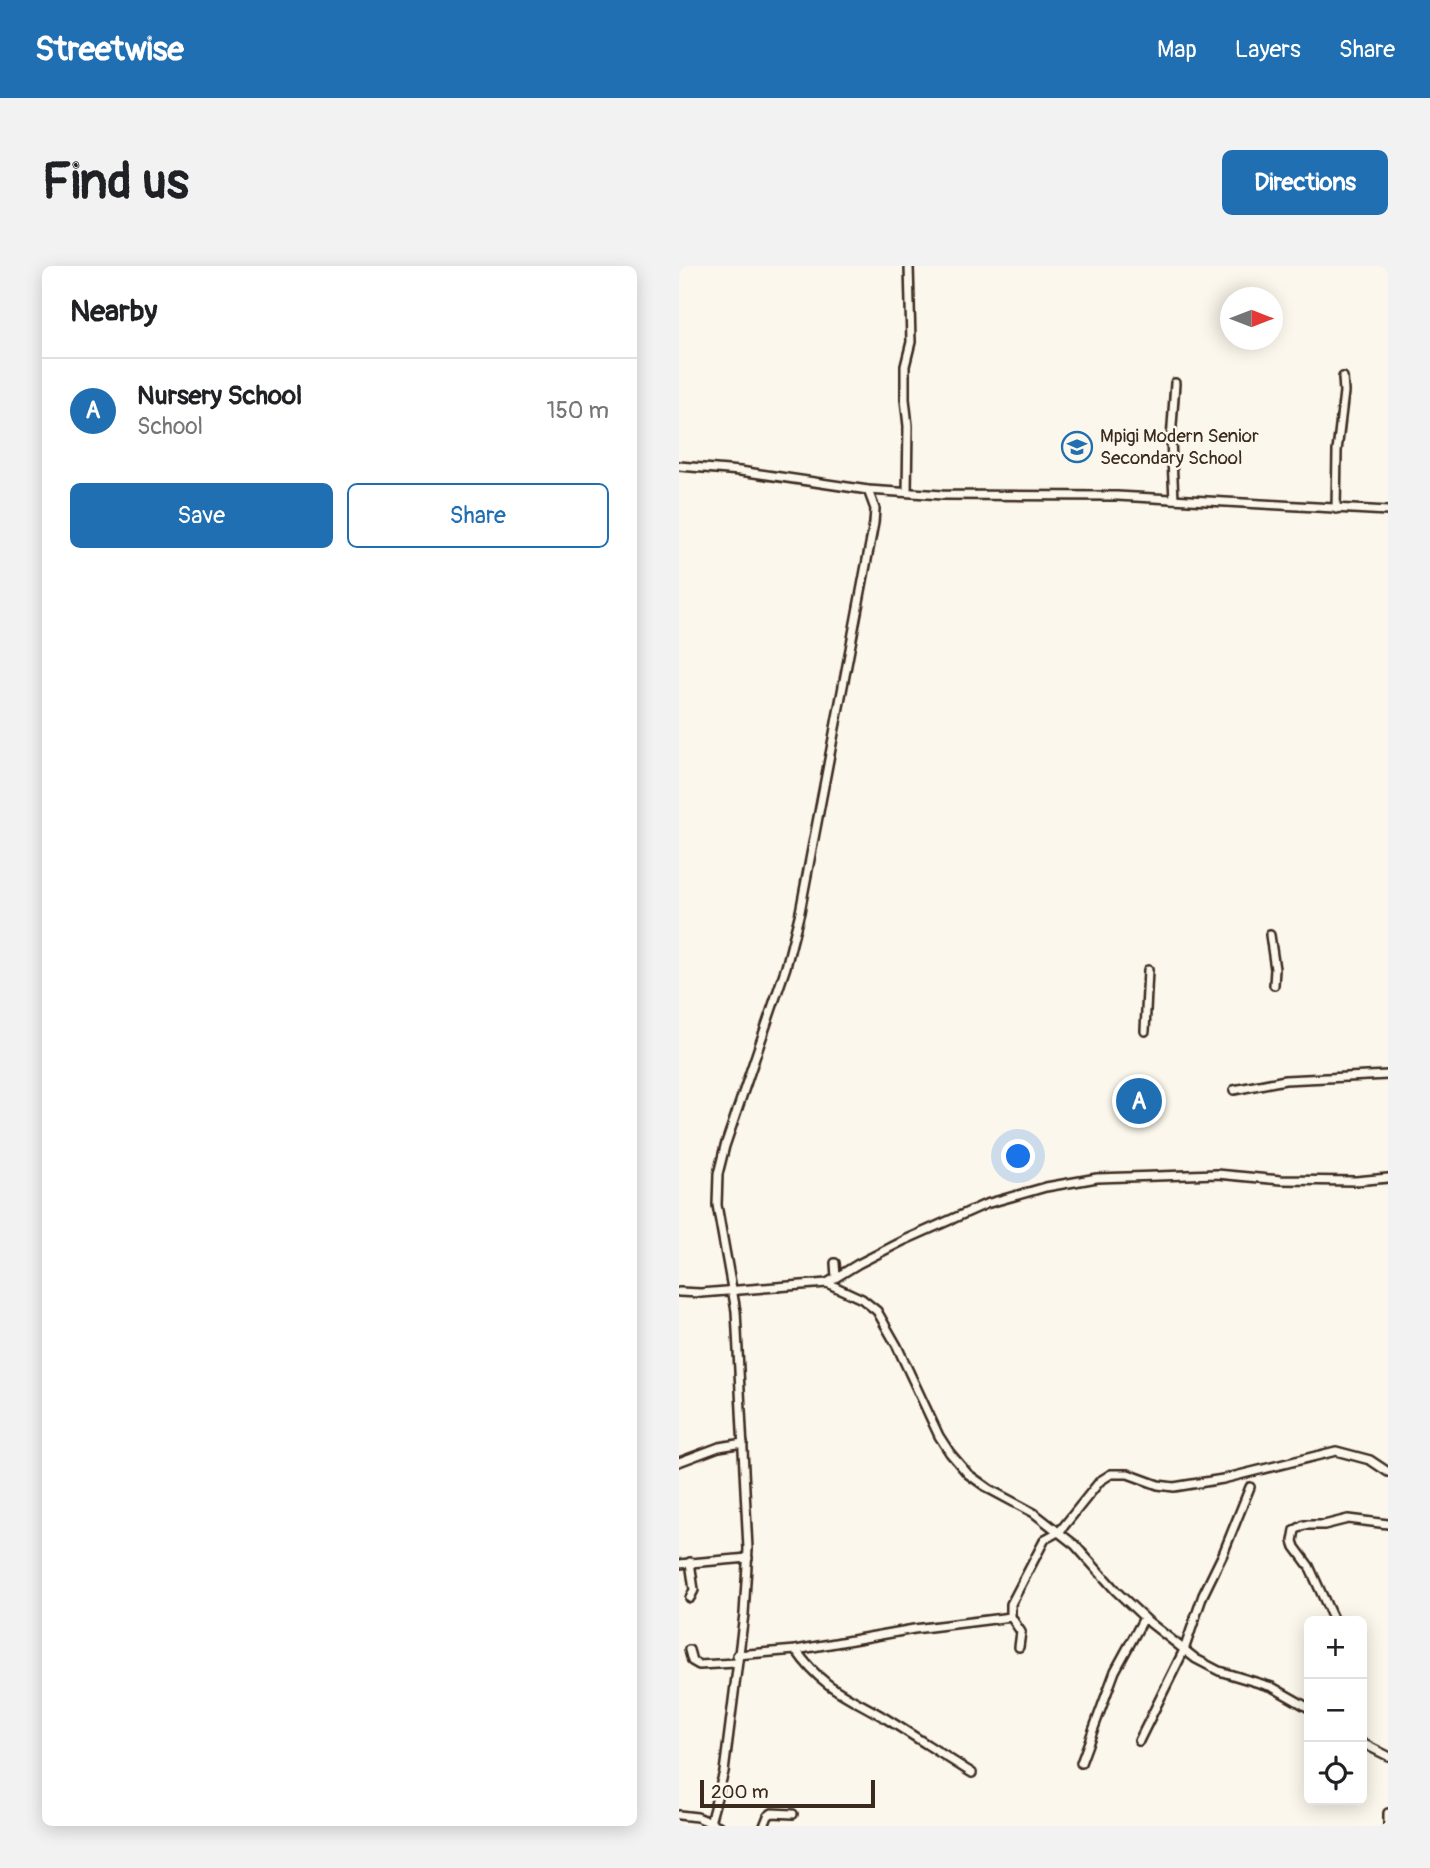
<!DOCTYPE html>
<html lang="en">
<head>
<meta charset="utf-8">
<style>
  :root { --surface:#fff; --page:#f2f2f2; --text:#202124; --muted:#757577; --line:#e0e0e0; --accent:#1f6fb2 }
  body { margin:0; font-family:Pangolin,sans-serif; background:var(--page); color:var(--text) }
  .controls { position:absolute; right:21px; bottom:21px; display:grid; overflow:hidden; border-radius:10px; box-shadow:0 4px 18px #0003 }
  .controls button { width:63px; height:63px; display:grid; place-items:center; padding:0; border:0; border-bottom:2px solid var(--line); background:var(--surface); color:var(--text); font:35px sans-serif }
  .compass { position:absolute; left:541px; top:21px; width:63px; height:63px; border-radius:50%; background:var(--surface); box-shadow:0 4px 18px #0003; rotate:90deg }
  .scale { position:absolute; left:21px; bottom:18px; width:175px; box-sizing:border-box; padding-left:7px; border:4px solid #3b2a1e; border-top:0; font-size:19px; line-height:24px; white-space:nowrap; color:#3b2a1e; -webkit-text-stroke:5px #fbf7ec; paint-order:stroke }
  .you { position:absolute; left:340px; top:891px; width:24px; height:24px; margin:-18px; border:5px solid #fff; border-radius:50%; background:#1a73e8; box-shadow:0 0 0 10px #1a73e833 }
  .badge { display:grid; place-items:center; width:46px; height:46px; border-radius:50%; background:var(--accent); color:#fff; font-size:23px; font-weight:700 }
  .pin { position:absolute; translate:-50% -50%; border:4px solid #fff; box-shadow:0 2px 7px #0006 }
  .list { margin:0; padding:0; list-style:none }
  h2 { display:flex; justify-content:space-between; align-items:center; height:91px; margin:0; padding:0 28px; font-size:30px }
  h2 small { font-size:23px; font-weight:400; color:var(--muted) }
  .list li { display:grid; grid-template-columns:46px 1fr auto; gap:21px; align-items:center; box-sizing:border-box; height:105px; padding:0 28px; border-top:2px solid var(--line) }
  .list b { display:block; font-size:26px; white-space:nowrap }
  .list p { margin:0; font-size:23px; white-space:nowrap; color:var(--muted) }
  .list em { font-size:23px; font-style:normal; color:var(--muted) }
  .actions { display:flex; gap:14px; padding:21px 28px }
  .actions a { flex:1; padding:16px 0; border:2px solid var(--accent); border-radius:10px; text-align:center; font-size:24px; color:var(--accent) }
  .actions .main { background:var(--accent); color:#fff }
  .icon { flex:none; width:38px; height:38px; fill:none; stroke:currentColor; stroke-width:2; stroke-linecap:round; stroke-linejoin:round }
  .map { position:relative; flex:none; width:709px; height:1560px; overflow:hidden; border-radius:10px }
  header { display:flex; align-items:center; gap:42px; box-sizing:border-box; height:98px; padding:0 35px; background:var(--accent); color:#fff }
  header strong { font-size:33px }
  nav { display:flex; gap:38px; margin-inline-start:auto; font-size:24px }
  .intro { display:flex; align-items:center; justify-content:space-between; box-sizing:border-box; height:168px; padding:0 42px }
  h1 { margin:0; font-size:49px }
  .button { padding:18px 32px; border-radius:10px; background:var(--accent); color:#fff; font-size:24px; font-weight:700 }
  main { display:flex; gap:42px; padding:0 42px }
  aside { flex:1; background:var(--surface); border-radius:10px; box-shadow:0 4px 18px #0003 }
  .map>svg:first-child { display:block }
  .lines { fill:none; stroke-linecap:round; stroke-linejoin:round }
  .minor-casing { stroke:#3b2a1e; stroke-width:12 }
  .minor { stroke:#fbf7ec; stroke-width:7 }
  .labels { text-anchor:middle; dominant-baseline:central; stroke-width:5; stroke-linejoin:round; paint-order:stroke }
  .poi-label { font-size:19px; fill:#3b2a1e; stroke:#fbf7ec; text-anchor:start }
</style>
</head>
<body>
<header>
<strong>Streetwise</strong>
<nav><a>Map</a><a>Layers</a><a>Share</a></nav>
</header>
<div class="intro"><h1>Find us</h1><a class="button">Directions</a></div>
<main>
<aside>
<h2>Nearby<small></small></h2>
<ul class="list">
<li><span class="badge">A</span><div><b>Nursery School</b><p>School</p></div><em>150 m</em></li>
</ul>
<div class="actions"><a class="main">Save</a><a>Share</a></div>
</aside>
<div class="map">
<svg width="709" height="1560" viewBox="0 0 709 1560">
  <rect width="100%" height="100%" fill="#fbf7ec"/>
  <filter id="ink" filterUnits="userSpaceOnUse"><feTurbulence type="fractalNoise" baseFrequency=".0143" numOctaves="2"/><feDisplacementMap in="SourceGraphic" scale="14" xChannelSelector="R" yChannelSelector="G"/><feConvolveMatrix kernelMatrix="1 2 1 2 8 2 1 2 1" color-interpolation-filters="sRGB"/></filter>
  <g filter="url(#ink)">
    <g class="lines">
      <!-- minor casing -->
      <g class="minor-casing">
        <g id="minor">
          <path d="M0 200 61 205 189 224 263 229 438 230 709 245"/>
          <path d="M228 226 229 160 226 133V100L232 76 230 0"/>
          <path d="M495 233 492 174 496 117"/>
          <path d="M657 243 658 185 665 126 664 111"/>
          <path d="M591 669 596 703 595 719"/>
          <path d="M466 765 469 704"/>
          <path d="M555 824 606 814 709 809"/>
          <path d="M156 997 157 1011"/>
          <path d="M148 1017 183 1033 198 1045 218 1080 260 1170 271 1187 289 1208 310 1223 355 1247 396 1279 437 1325 470 1356 517 1393 540 1405 593 1421 630 1442"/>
          <path d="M0 1026 22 1027 148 1017 179 998 226 974 307 938 367 921 418 912 538 908 602 914 677 915 709 912"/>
          <path d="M0 1196 40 1181 64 1177"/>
          <path d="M0 1298 69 1292"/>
          <path d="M11 1332 15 1324 11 1296"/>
          <path d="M655 1355 630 1300 616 1281 614 1275 616 1264 625 1259H645L669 1253 709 1258"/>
          <path d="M340 1381 342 1366 332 1351V1338L366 1273 381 1265 421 1215 432 1208H449L479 1219 495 1221 544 1213 657 1185 691 1194 709 1206"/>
          <path d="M10 1384 13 1395 20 1399 57 1397"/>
          <path d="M117 1384C143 1422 169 1430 206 1452 235 1470 264 1489 293 1507"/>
          <path d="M58 1389 117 1384 235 1363 332 1351"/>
          <path d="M460 1475 505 1384 524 1329 544 1288 571 1221"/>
          <path d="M683 1477 709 1490"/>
          <path d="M402 1497 436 1405 465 1352"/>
          <path d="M0 1549 18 1551 40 1560"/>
          <path d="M30 1560 45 1506 65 1348 69 1283 57 1045 38 939 39 908 46 880 107 701 121 646 195 257 196 243 189 224"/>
          <path d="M85 1560 89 1550 93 1547 114 1548"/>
          <path d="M709 1560V1547"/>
        </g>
      </g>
      <!-- minor -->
      <use href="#minor" class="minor"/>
    </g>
  </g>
  <!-- icons -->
  <defs>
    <g id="school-ring" transform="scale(1.575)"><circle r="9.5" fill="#fbf7ec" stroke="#1f6fb2" stroke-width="1.5"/><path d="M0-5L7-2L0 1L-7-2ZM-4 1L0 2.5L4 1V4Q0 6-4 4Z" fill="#1f6fb2"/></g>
  </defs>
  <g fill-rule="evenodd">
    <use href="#school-ring" x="398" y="181"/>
  </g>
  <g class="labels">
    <!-- poi labels -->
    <g class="poi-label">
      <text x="421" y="170">Mpigi Modern Senior<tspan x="421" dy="22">Secondary School</tspan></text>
    </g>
  </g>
</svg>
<div class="controls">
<button>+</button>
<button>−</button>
<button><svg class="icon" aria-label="locate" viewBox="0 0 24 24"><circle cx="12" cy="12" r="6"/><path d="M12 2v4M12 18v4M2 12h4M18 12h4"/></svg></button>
</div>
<svg class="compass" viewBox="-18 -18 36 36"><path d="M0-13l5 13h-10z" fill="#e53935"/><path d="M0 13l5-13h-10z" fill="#757577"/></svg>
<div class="scale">200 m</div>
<div class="you"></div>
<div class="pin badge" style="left:460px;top:835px">A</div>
</div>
</main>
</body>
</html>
